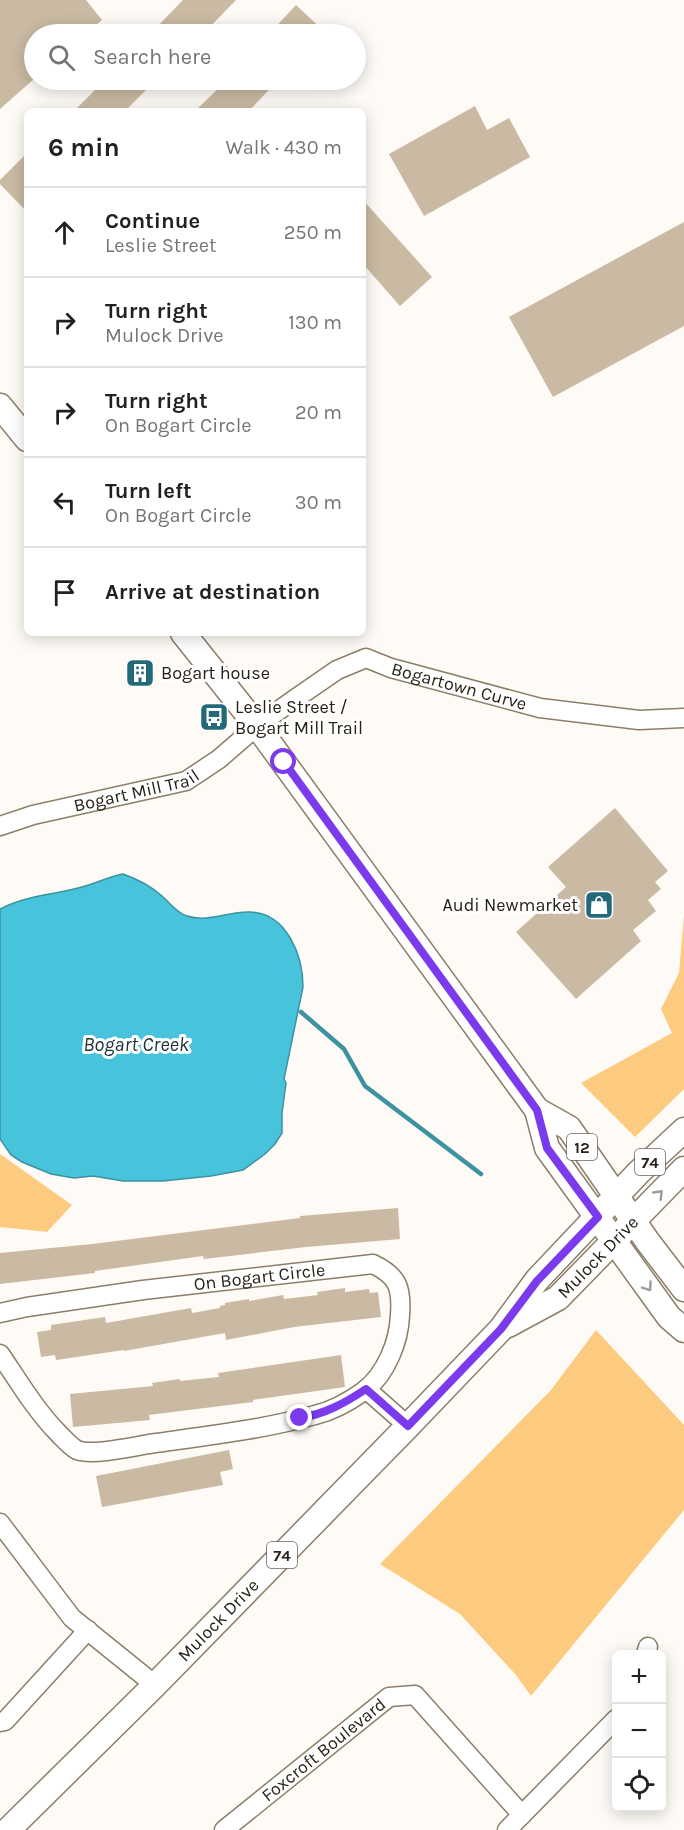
<!DOCTYPE html>
<html lang="en">
<head>
<meta charset="utf-8">
<style>
  :root { --surface:#fff; --page:#f6f6f6; --text:#202124; --muted:#757577; --line:#e0e0e0 }
  body { margin:0; font-family:Karla,sans-serif; background:var(--page); color:var(--text) }
  .controls { position:absolute; right:18px; bottom:18px; display:grid; overflow:hidden; border-radius:9px; box-shadow:0 3px 15px #0003 }
  .controls button { width:54px; height:54px; display:grid; place-items:center; padding:0; border:0; border-bottom:2px solid var(--line); background:var(--surface); color:var(--text); font:30px sans-serif }
  .stop { position:absolute; width:18px; height:18px; margin:-14px; border:4px solid #7c3aed; border-radius:50%; background:#fff }
  .stop.end { background:#7c3aed; border-color:#fff; box-shadow:0 2px 6px #0008 }
  .list { margin:0; padding:0; list-style:none }
  h2 { display:flex; justify-content:space-between; align-items:center; height:78px; margin:0; padding:0 24px; font-size:26px }
  h2 small { font-size:20px; font-weight:400; color:var(--muted) }
  .list li { display:grid; grid-template-columns:39px 1fr auto; gap:18px; align-items:center; box-sizing:border-box; height:90px; padding:0 24px; border-top:2px solid var(--line) }
  .list b { display:block; font-size:22px; white-space:nowrap }
  .list p { margin:0; font-size:20px; white-space:nowrap; color:var(--muted) }
  .list em { font-size:20px; font-style:normal; color:var(--muted) }
  .icon { flex:none; width:33px; height:33px; fill:none; stroke:currentColor; stroke-width:2; stroke-linecap:round; stroke-linejoin:round }
  .map { position:relative; flex:none; width:684px; height:1830px; overflow:hidden }
  .search { position:absolute; background:var(--surface); box-shadow:0 3px 15px #0003; left:24px; top:24px; width:342px; height:66px; display:flex; align-items:center; gap:15px; box-sizing:border-box; padding:0 21px; border-radius:33px; color:var(--muted); font-size:22px }
  .panel { position:absolute; background:var(--surface); box-shadow:0 3px 15px #0003; left:24px; top:108px; width:342px; height:528px; border-radius:9px }
  .map>svg:first-child { display:block }
  .green { fill:#fdcb80 }
  .water { fill:#47c3dc; stroke:#3d92a1; stroke-width:1.5 }
  .lines { fill:none; stroke-linecap:round; stroke-linejoin:round }
  .stream { stroke:#3d92a1; stroke-width:4.5 }
  .building { fill:#cabaa3 }
  .minor-casing { stroke:#8d7e68; stroke-width:21 }
  .major-casing { stroke:#8d7e68; stroke-width:27 }
  .minor { stroke:#fff; stroke-width:18 }
  .major { stroke:#fff; stroke-width:24 }
  .oneway { stroke:#9e9b97 }
  .route { stroke:#7c3aed; stroke-width:8 }
  .labels { text-anchor:middle; dominant-baseline:central; stroke-width:6; stroke-linejoin:round; paint-order:stroke }
  .shield { fill:#fff; stroke:#68645d; stroke-width:1.5 }
  .shield-label { font-size:16px; font-weight:bold; fill:#272118 }
  .poi-label { font-size:18px; fill:#272118; stroke:#fff; text-anchor:start }
  .street-label { font-size:18px; fill:#272118; stroke:#fff }
  .water-label { font-size:20px; font-style:italic; fill:#1d3237; stroke:#fff }
</style>
</head>
<body>
<div class="map">
<svg width="684" height="1830" viewBox="0 0 684 1830">
  <rect width="100%" height="100%" fill="#fefaf5"/>
  <!-- green -->
  <g class="green">
    <path d="M684 915V1089L635 1137 581 1083 672 1033 661 1009 679 973Z"/>
    <path d="M0 1154 72 1205 47 1232 0 1227Z"/>
    <path d="M596 1330 684 1425V1510L531 1696 516 1675 460 1614 380 1564 551 1390Z"/>
  </g>
  <!-- water -->
  <path class="water" d="M123 874C137 879 151 886 162 896 170 903 178 914 187 916 208 923 229 911 250 912 287 913 303 956 303 987L284 1079 286 1083 282 1113V1133L275 1144 265 1154 243 1170 211 1176 163 1181H123L93 1176 74 1178 51 1174 22 1162 11 1155 0 1139V909C25 896 51 895 78 888 93 885 107 877 123 874Z"/>
  <g class="lines">
    <!-- stream -->
    <path class="stream" d="M301 1012 344 1049 365 1086 481 1174"/>
  </g>
  <!-- building -->
  <g class="building">
    <path d="M0 0H86L102 20 85 34H34V79L0 109Z"/>
    <path d="M183 0H236L203 34H150Z"/>
    <path d="M296 5 327 34H269Z"/>
    <path d="M105 80H156L125 111H74Z"/>
    <path d="M227 80H278L249 111H195Z"/>
    <path d="M475 106 487 130 509 118 530 157 424 216 389 154Z"/>
    <path d="M27 153V212L0 184V180Z"/>
    <path d="M363 200 432 277 400 306 363 264Z"/>
    <path d="M684 222V326L553 397 509 317Z"/>
    <path d="M143 658 155 677 138 687 126 669Z"/>
    <path d="M615 808 668 871 655 882 661 889 648 900 656 911 633 930 641 941 576 999 516 932 566 887 548 867Z"/>
    <path d="M398 1208 400 1239 306 1247 204 1259 203 1256 95 1271V1273L0 1284V1253L92 1244 300 1218V1216Z"/>
    <path d="M345 1288V1292L369 1289 370 1293 378 1292 381 1317 294 1327 226 1340 225 1333 124 1351V1350L56 1360 55 1355 41 1357 37 1332 51 1330V1325L105 1317 106 1323 191 1308 192 1313 220 1308V1306L225 1305V1303L249 1299V1301L283 1295 284 1299 318 1295 317 1292Z"/>
    <path d="M341 1355 345 1387 253 1400V1402L149 1415 150 1420 73 1427 70 1394 153 1386 152 1383 180 1379V1381L219 1377 218 1373Z"/>
    <path d="M229 1450 233 1469 220 1472 223 1485 102 1507 96 1476Z"/>
  </g>
  <g class="lines">
    <!-- minor casing -->
    <g class="minor-casing">
      <g id="minor">
        <path id="s1" d="M0 826 33 815 186 781 219 759 257 726 292 701 337 670 366 658 391 668 540 708 639 720 684 718"/>
        <path id="s2" d="M0 1313 27 1307 143 1290 373 1264C398 1276 402 1288 400 1315 399 1342 386 1374 364 1391 350 1401 332 1411 315 1415 261 1430 205 1436 149 1444 132 1447 92 1456 77 1450 71 1447 64 1439 60 1435 36 1411 19 1382 0 1354"/>
        <path d="M366 1389 408 1426"/>
        <path d="M0 1523 72 1618 155 1685"/>
        <path d="M646 1654 648 1647"/>
        <path d="M0 1722 5 1721 88 1630"/>
        <path id="s3" d="M224 1830 389 1697 415 1695 522 1815"/>
        <path d="M507 1830 616 1719"/>
      </g>
    </g>
    <!-- major casing -->
    <g class="major-casing">
      <g id="major">
        <path d="M0 406 27 439"/>
        <path d="M183 633 257 726 537 1110 547 1148 669 1317 684 1330"/>
        <path d="M537 1110 569 1128 648 1242 684 1289"/>
        <path id="s4" d="M508 1325 558 1298 684 1169"/>
        <path id="s5" d="M8 1830 155 1685 408 1426 501 1329 537 1280 639 1172 684 1130"/>
      </g>
    </g>
    <!-- minor -->
    <use href="#minor" class="minor"/>
    <!-- major -->
    <use href="#major" class="major"/>
  </g>
  <!-- one-way arrows -->
  <defs><path id="oneway-chevron" d="M-2-3.5L2.5 0L-2 3.5" fill="none" stroke-width="1.6" stroke-linecap="round" stroke-linejoin="round" transform="scale(1.5)"/></defs>
  <g class="oneway">
    <use href="#oneway-chevron" transform="translate(659 1194) rotate(-46)"/>
    <use href="#oneway-chevron" transform="translate(648 1287) rotate(55)"/>
  </g>
  <g class="lines">
    <!-- route -->
    <path class="route" d="M284 762 537 1110 547 1148 598 1217 537 1281 501 1329 408 1426 366 1389C345 1403 325 1414 300 1418"/>
  </g>
  <!-- icons -->
  <defs>
    <g id="building-square" transform="scale(1.5)"><rect x="-9" y="-9" width="18" height="18" rx="4" fill="#236978" stroke="#fff"/><path d="M-4-6H4V6H1V3H-1V6H-4ZM-2.5-4.3h1.7v1.8h-1.7ZM.8-4.3h1.7v1.8H.8ZM-2.5-1h1.7V.8h-1.7ZM.8-1h1.7V.8H.8Z" fill="#fff"/></g>
    <g id="bus-square" transform="scale(1.5)"><rect x="-9" y="-9" width="18" height="18" rx="4" fill="#236978" stroke="#fff"/><path d="M-5-6H5V4H4V6H2V4H-2V6H-4V4H-5ZM-3.5-4V0h7V-4ZM-3.5 1.2v1.5H-2V1.2ZM2 1.2v1.5H3.5V1.2Z" fill="#fff"/></g>
    <g id="shop-square" transform="scale(1.5)"><rect x="-9" y="-9" width="18" height="18" rx="4" fill="#236978" stroke="#fff"/><path d="M-5-2.5h2.3a2.7 3.5 0 0 1 5.4 0H5L5.5 6h-11ZM-1.5-2.5h3a1.5 2.3 0 0 0-3 0Z" fill="#fff"/></g>
  </defs>
  <g fill-rule="evenodd">
    <use href="#building-square" x="140" y="673"/>
    <use href="#bus-square" x="214" y="717"/>
    <use href="#shop-square" x="599" y="905"/>
  </g>
  <g class="labels">
    <!-- shield labels -->
    <g class="shield">
      <rect x="567" y="1134" width="30" height="26" rx="4.5"/>
      <rect x="635" y="1149" width="30" height="26" rx="4.5"/>
      <rect x="267" y="1542" width="30" height="26" rx="4.5"/>
    </g>
    <g class="shield-label">
      <text x="582" y="1147">12</text>
      <text x="650" y="1162">74</text>
      <text x="282" y="1555">74</text>
    </g>
    <!-- poi labels -->
    <g class="poi-label">
      <text x="161" y="673">Bogart house</text>
      <text x="235" y="707">Leslie Street /<tspan x="235" dy="21">Bogart Mill Trail</tspan></text>
      <text x="578" y="905" text-anchor="end">Audi Newmarket</text>
    </g>
    <!-- street labels -->
    <g class="street-label">
      <text stroke="none"><textPath href="#s1" startOffset="508">Bogartown Curve</textPath></text>
      <text stroke="none"><textPath href="#s1" startOffset="141">Bogart Mill Trail</textPath></text>
      <text stroke="none"><textPath href="#s4" startOffset="114">Mulock Drive</textPath></text>
      <text stroke="none"><textPath href="#s2" startOffset="262">On Bogart Circle</textPath></text>
      <text stroke="none"><textPath href="#s5" startOffset="297">Mulock Drive</textPath></text>
      <text stroke="none"><textPath href="#s3" startOffset="128">Foxcroft Boulevard</textPath></text>
    </g>
    <!-- water labels -->
    <g class="water-label">
      <text x="136" y="1044">Bogart Creek</text>
    </g>
  </g>
</svg>
<div class="controls">
<button>+</button>
<button>−</button>
<button><svg class="icon" aria-label="locate" viewBox="0 0 24 24"><circle cx="12" cy="12" r="6"/><path d="M12 2v4M12 18v4M2 12h4M18 12h4"/></svg></button>
</div>
<div class="stop" style="left:284px;top:762px"></div>
<div class="stop end" style="left:300px;top:1418px"></div>
<div class="search"><svg class="icon" aria-label="search" viewBox="0 0 24 24"><circle cx="10" cy="10" r="6"/><path d="M15 15l6 6"/></svg>Search here</div>
<section class="panel">
<h2>6 min<small>Walk · 430 m</small></h2>
<ul class="list">
<li><svg class="icon" aria-label="ahead" viewBox="0 0 24 24"><path d="M12 20V5M6 11l6-6 6 6"/></svg><div><b>Continue</b><p>Leslie Street</p></div><em>250 m</em></li>
<li><svg class="icon" aria-label="right" viewBox="0 0 24 24"><path d="M7 20v-9h11M14 6l5 5-5 5"/></svg><div><b>Turn right</b><p>Mulock Drive</p></div><em>130 m</em></li>
<li><svg class="icon" aria-label="right" viewBox="0 0 24 24"><path d="M7 20v-9h11M14 6l5 5-5 5"/></svg><div><b>Turn right</b><p>On Bogart Circle</p></div><em>20 m</em></li>
<li><svg class="icon" aria-label="left" viewBox="0 0 24 24"><path d="M17 20v-9H6M10 6l-5 5 5 5"/></svg><div><b>Turn left</b><p>On Bogart Circle</p></div><em>30 m</em></li>
<li><svg class="icon" aria-label="arrive" viewBox="0 0 24 24"><path d="M6 21V4h12l-3 4 3 4H6"/></svg><div><b>Arrive at destination</b></div></li>
</ul>
</section>
</div>
</body>
</html>
